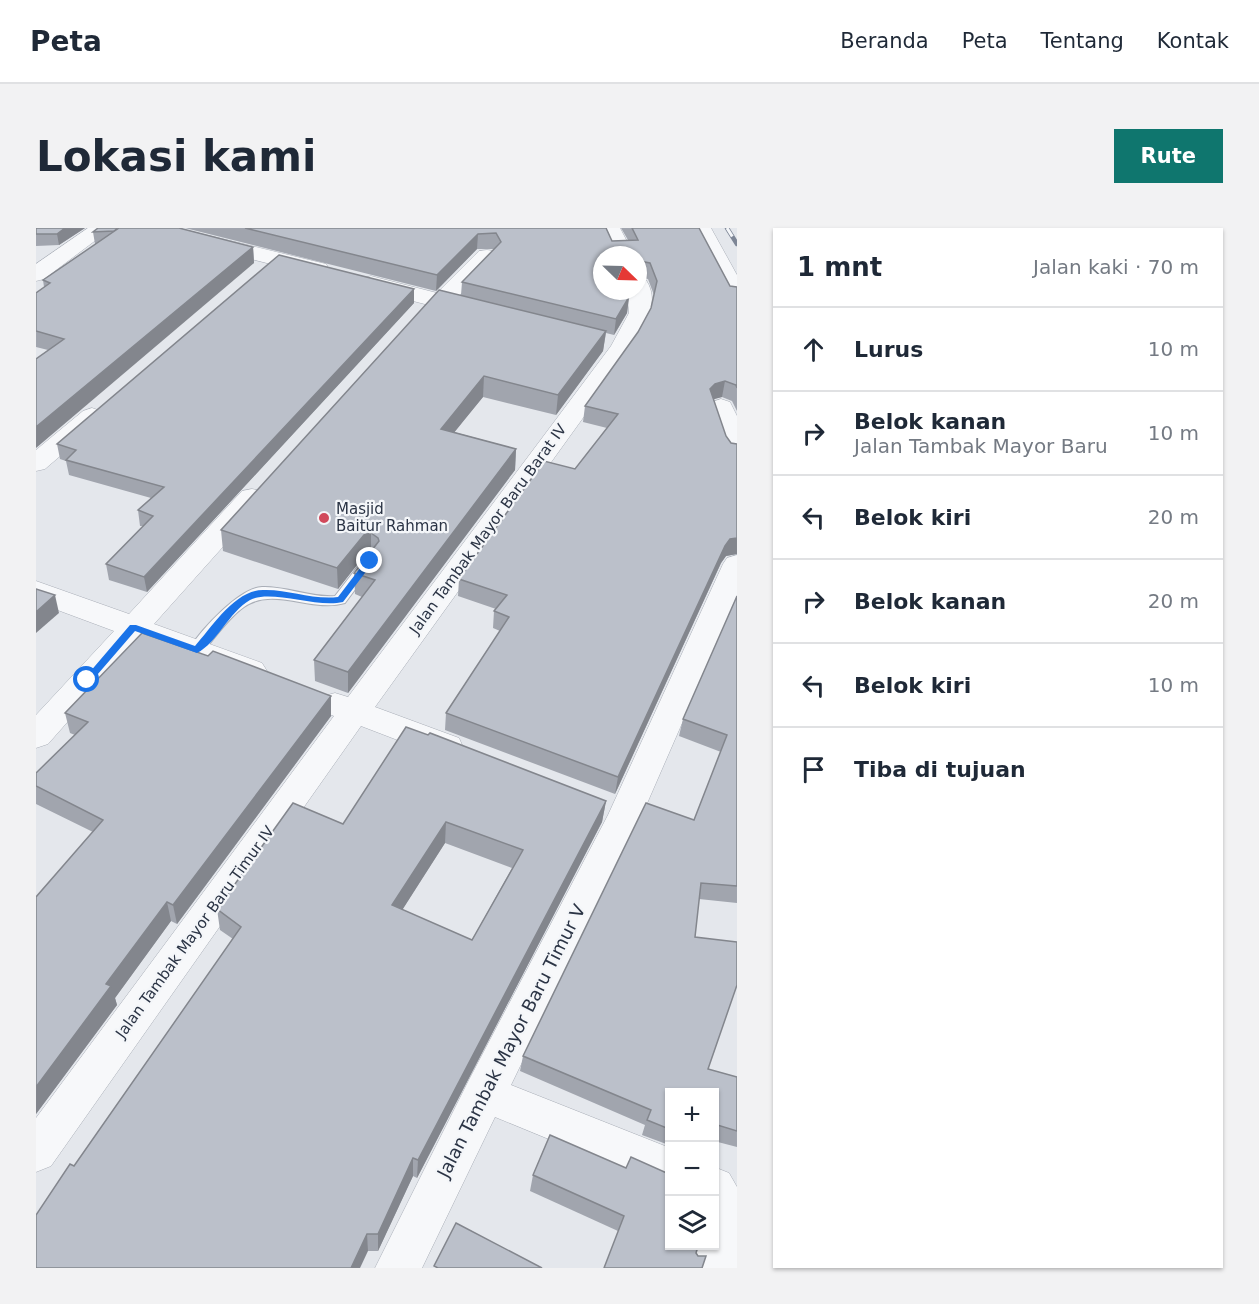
<!DOCTYPE html>
<html lang="id">
<head>
<meta charset="utf-8">
<style>
  :root { --surface:#fff; --page:#f2f2f3; --text:#1f2937; --muted:#747a83; --line:#e0e1e3; --accent:#0f766e }
  body { margin:0; font-family:"DejaVu Sans",sans-serif; background:var(--page); color:var(--text) }
  .controls { position:absolute; right:18px; bottom:18px; display:grid; overflow:hidden; border-radius:0px; box-shadow:0 2px 4px #0004 }
  .controls button { width:54px; height:54px; display:grid; place-items:center; padding:0; border:0; border-bottom:2px solid var(--line); background:var(--surface); color:var(--text); font:30px sans-serif }
  .compass { position:absolute; left:557px; top:18px; width:54px; height:54px; border-radius:50%; background:var(--surface); box-shadow:0 2px 4px #0004; rotate:113deg }
  .stop { position:absolute; width:18px; height:18px; margin:-14px; border:4px solid #1a73e8; border-radius:50%; background:#fff }
  .stop.end { background:#1a73e8; border-color:#fff; box-shadow:0 2px 6px #0008 }
  .list { margin:0; padding:0; list-style:none }
  h2 { display:flex; justify-content:space-between; align-items:center; height:78px; margin:0; padding:0 24px; font-size:26px }
  h2 small { font-size:20px; font-weight:400; color:var(--muted) }
  .list li { display:grid; grid-template-columns:39px 1fr auto; gap:18px; align-items:center; box-sizing:border-box; height:84px; padding:0 24px; border-top:2px solid var(--line) }
  .list b { display:block; font-size:22px; white-space:nowrap }
  .list p { margin:0; font-size:20px; white-space:nowrap; color:var(--muted) }
  .list em { font-size:20px; font-style:normal; color:var(--muted) }
  .icon { flex:none; width:33px; height:33px; fill:none; stroke:currentColor; stroke-width:2; stroke-linecap:round; stroke-linejoin:round }
  .map { position:relative; flex:none; width:701px; height:1040px; overflow:hidden; border-radius:0px }
  header { display:flex; align-items:center; gap:36px; box-sizing:border-box; height:84px; padding:0 30px; background:var(--surface); border-bottom:2px solid var(--line) }
  header strong { font-size:28px }
  nav { display:flex; gap:33px; margin-inline-start:auto; font-size:21px }
  .intro { display:flex; align-items:center; justify-content:space-between; box-sizing:border-box; height:144px; padding:0 36px }
  h1 { margin:0; font-size:42px }
  .button { padding:15px 27px; border-radius:0px; background:var(--accent); color:#fff; font-size:21px; font-weight:700 }
  main { display:flex; gap:36px; padding:0 36px }
  aside { flex:1; background:var(--surface); border-radius:0px; box-shadow:0 2px 4px #0004 }
  .map>svg:first-child { display:block }
  .lines { fill:none; stroke-linecap:round; stroke-linejoin:round }
  .service-casing { stroke:#a9aeb7; stroke-width:2 }
  .minor-casing { stroke:#a9aeb7; stroke-width:1 }
  .service { fill:#f7f8fa; fill-rule:evenodd }
  .minor { fill:#f7f8fa; fill-rule:evenodd }
  .rail-casing { stroke:#7d8696; stroke-width:4.5 }
  .rail { stroke:#f4f6f9; stroke-width:3; stroke-dasharray:10; stroke-linecap:butt }
  .wall { fill:#a1a5ae; fill-rule:evenodd }
  .shaded-wall { fill:#83868d }
  .building { fill:#bbc0ca; stroke:#83868d; stroke-width:1.5; fill-rule:evenodd }
  .route { fill:#1a73e8 }
  .poi-dot { fill:#d1495b; stroke:#f4f6f9; stroke-width:2 }
  .labels { text-anchor:middle; dominant-baseline:central; stroke-width:4.5; stroke-linejoin:round; paint-order:stroke }
  .poi-label { font-size:15px; fill:#2b3445; stroke:#f4f6f9; text-anchor:start }
  .street-label { font-size:15px; fill:#2b3445; stroke:#f4f6f9 }
  .near-street-label { font-size:18px; fill:#2b3445; stroke:#f4f6f9 }
</style>
</head>
<body>
<header>
<strong>Peta</strong>
<nav><a>Beranda</a><a>Peta</a><a>Tentang</a><a>Kontak</a></nav>
</header>
<div class="intro"><h1>Lokasi kami</h1><a class="button">Rute</a></div>
<main>
<div class="map">
<svg width="701" height="1040" viewBox="0 0 701 1040">
  <rect width="100%" height="100%" fill="#e4e7ec"/>
  <g class="lines">
    <!-- service casing -->
    <g class="service-casing">
      <path id="service" d="M331 331 338 336 309 375C275 385 238 358 208 379 192 390 179 410 166 425L161 426 153 421C165 402 203 360 226 359 251 358 274 370 299 368L326 333Z"/>
    </g>
    <!-- minor casing -->
    <g class="minor-casing">
      <g id="minor">
        <path d="M52 0H76L8 51 0 53V36Z"/>
        <path d="M105 0H141L290 36 293 41 290 46 282 48 108 4Z"/>
        <path d="M564 0H584L598 27H576Z"/>
        <path d="M655 0H675L701 47V75L693 73 690 68Z"/>
        <path d="M451 22 459 23 462 28 421 70 447 77 450 82 447 87 439 89 431 87 327 60 324 55 327 50 335 48 401 65 443 23Z"/>
        <path d="M602 50 610 52C625 74 608 99 598 119L339 479 423 510 427 519 423 528 411 531 325 498 15 938 0 944V890L298 488 288 484 283 476 288 468 299 465 312 469 575 118 593 85 591 63H602Z"/>
        <path d="M685 171 694 174 701 188V231L692 229 688 223 672 179 676 174Z"/>
        <path d="M56 180 65 183 69 188 65 193 9 241 0 243V222L47 183Z"/>
        <path d="M216 261 226 263 230 269 226 275 118 396 226 435 231 443 226 451 215 454 204 451 103 413 12 516 0 520V487L78 403 0 374V353L93 386 206 263Z"/>
        <path d="M701 327V369L606 587 475 857 634 920V961L459 889 386 1040H339L433 852 572 587 687 336 691 330Z"/>
        <path d="M678 939 693 945 701 959V1040H656L663 1018H678Z"/>
      </g>
    </g>
    <!-- service -->
    <use href="#service" class="service"/>
    <!-- minor -->
    <use href="#minor" class="minor"/>
    <!-- rail casing -->
    <g class="rail-casing">
      <path id="rail" d="M691 0 701 16"/>
    </g>
    <!-- rail -->
    <use href="#rail" class="rail"/>
  </g>
  <!-- wall -->
  <g class="wall">
    <path d="M0 0H49L23 17 0 18Z"/>
    <path d="M62 0 217 19 218 35 12 122 0 119V65L8 59 7 52 60 16H59L57 4Z"/>
    <path d="M149 0H570L576 13 592 12 585 0H663L694 58 701 59V183L696 173 686 169 677 171 690 208 695 215 701 216V326L690 328 685 335 579 566 409 502 410 485 464 403 457 400 458 383 460 381 422 368 423 351 539 241 571 200 547 194 549 178 602 104 615 80 618 67 612 51 602 49V27H566L593 69 591 85 578 107 570 105 567 123 520 187 447 169 418 204 480 221 479 242 312 465 279 453 278 432 326 369 319 366 318 345 332 327 328 328 302 361 187 323 185 302 425 67 426 54 458 21H441L400 63Z"/>
    <path d="M378 61V75L111 364 73 352 70 336 107 298H104L102 282 115 270 33 247 30 233 24 231 21 216Z"/>
    <path d="M701 368V675L663 671 659 709 672 841 701 849V919L678 913V864H633V917L606 907 609 897 484 843 487 828 658 592 685 524 643 508 647 491Z"/>
    <path d="M172 428 295 468V488L141 696 135 693 79 770 81 777 0 886 57 604 0 576V545L39 507 34 505 29 485Z"/>
    <path d="M570 573 566 594 381 950 377 948 342 1023H332L38 938 197 711 184 702 181 681 307 596ZM409 615 476 640 436 712 366 682Z"/>
    <path d="M514 907 660 1025 582 1003 494 963 497 947Z"/>
    <path d="M678 965 682 1000 678 1009Z"/>
  </g>
  <!-- shaded-wall -->
  <g class="shaded-wall">
    <path d="M29 0H49L23 17 21 6Z"/>
    <path d="M442 6 441 21 400 63 401 47Z"/>
    <path d="M217 19 218 35 0 220V199Z"/>
    <path d="M378 61V75L111 364 108 349Z"/>
    <path d="M593 69 591 85 578 107 580 91Z"/>
    <path d="M570 103 567 123 520 187 522 167Z"/>
    <path d="M448 148 447 169 404 222 405 201Z"/>
    <path d="M689 153 686 169 675 172 674 161 679 156Z"/>
    <path d="M480 221 479 242 312 465V444Z"/>
    <path d="M335 305V326L328 328 302 361 301 340 328 307Z"/>
    <path d="M701 310V326L690 328 685 335 579 566 582 549 689 318 694 311Z"/>
    <path d="M19 367 23 385 0 405V384Z"/>
    <path d="M295 468V488L141 696 137 677Z"/>
    <path d="M570 573 566 594 381 950 382 932Z"/>
    <path d="M410 594 409 615 356 698V677Z"/>
    <path d="M131 674 135 693 79 770 81 777 0 886V859L70 756Z"/>
    <path d="M377 930V948L342 1023V1006Z"/>
    <path d="M331 1006 332 1023 324 1040H315Z"/>
  </g>
  <!-- building -->
  <g class="building">
    <path d="M0 0H29L21 6H0Z"/>
    <path d="M62 0H82L78 3 57 4Z"/>
    <path d="M83 0H143L217 19 0 199V131L28 111 0 103V65L14 55 7 52Z"/>
    <path d="M209 0H570L576 13 602 12 596 0H663L694 58 701 59V160L700 157 689 153 679 156 674 161 690 208 695 215 701 216V310L694 311 689 318 582 549 410 485 473 389 458 383 471 367 423 351 508 233 539 241 582 186 549 178 602 104 615 80 621 53 614 35 603 33 602 45V27H566V63H593V69L580 91 426 54 465 14 460 5 442 6 401 47Z"/>
    <path d="M243 27 378 61 108 349 70 336 117 288 102 282 128 259 30 232 40 222 21 216Z"/>
    <path d="M403 62 570 103 522 167 448 148 405 201 480 221 312 444 278 432 339 352 318 345 343 313 342 310 335 305 328 307 301 340 185 302Z"/>
    <path d="M0 361 19 367 0 384Z"/>
    <path d="M701 368V658L665 655 659 709 701 714V757L672 841 701 849V903L678 896V864H633V901L611 892 615 882 487 828 610 575 658 592 691 507 647 491Z"/>
    <path d="M106 405 172 428 177 423 295 468 137 677 131 674 70 756 75 758 0 859V669L67 592 0 558V545L52 494 29 485Z"/>
    <path d="M370 499 392 507 394 505 570 573 382 932 377 930 342 1006H331L315 1040H0V987L34 936 38 938 205 699 181 681 257 575 307 596ZM410 594 487 622 436 712 356 677Z"/>
    <path d="M514 907 590 940 595 929 633 946V1017H662L660 1025 662 1028H670L666 1040H568L588 988 497 947Z"/>
    <path d="M678 965 682 967V1000L678 1001Z"/>
    <path d="M420 995 506 1040H402L398 1038Z"/>
  </g>
  <!-- route -->
  <path class="route" d="M331 331 338 333 307 374C279 380 235 361 214 372 193 384 181 415 161 425L99 403 55 454 51 455 47 452 94 397H100L159 418C176 399 199 362 227 362 252 361 276 372 302 369Z"/>
  <!-- markers -->
  <circle class="poi-dot" cx="288" cy="290" r="6"/>
  <g class="labels">
    <!-- poi labels -->
    <g class="poi-label">
      <text x="300" y="281">Masjid<tspan x="300" dy="17">Baitur Rahman</tspan></text>
    </g>
    <!-- street labels -->
    <g class="street-label">
      <text transform="translate(452 301) rotate(-54)">Jalan Tambak Mayor Baru Barat IV</text>
      <text transform="translate(159 704) rotate(-54)">Jalan Tambak Mayor Baru Timur IV</text>
    </g>
    <!-- near-street labels -->
    <g class="near-street-label">
      <text transform="translate(475 813) rotate(-63)">Jalan Tambak Mayor Baru Timur V</text>
    </g>
  </g>
</svg>
<div class="controls">
<button>+</button>
<button>−</button>
<button><svg class="icon" aria-label="layers" viewBox="0 0 24 24"><path d="M12 4l9 5-9 5-9-5zM3 14l9 5 9-5"/></svg></button>
</div>
<svg class="compass" viewBox="-18 -18 36 36"><path d="M0-13l5 13h-10z" fill="#e53935"/><path d="M0 13l5-13h-10z" fill="#747a83"/></svg>
<div class="stop" style="left:51px;top:452px"></div>
<div class="stop end" style="left:334px;top:333px"></div>
</div>
<aside>
<h2>1 mnt<small>Jalan kaki · 70 m</small></h2>
<ul class="list">
<li><svg class="icon" aria-label="ahead" viewBox="0 0 24 24"><path d="M12 20V5M6 11l6-6 6 6"/></svg><div><b>Lurus</b></div><em>10 m</em></li>
<li><svg class="icon" aria-label="right" viewBox="0 0 24 24"><path d="M7 20v-9h11M14 6l5 5-5 5"/></svg><div><b>Belok kanan</b><p>Jalan Tambak Mayor Baru</p></div><em>10 m</em></li>
<li><svg class="icon" aria-label="left" viewBox="0 0 24 24"><path d="M17 20v-9H6M10 6l-5 5 5 5"/></svg><div><b>Belok kiri</b></div><em>20 m</em></li>
<li><svg class="icon" aria-label="right" viewBox="0 0 24 24"><path d="M7 20v-9h11M14 6l5 5-5 5"/></svg><div><b>Belok kanan</b></div><em>20 m</em></li>
<li><svg class="icon" aria-label="left" viewBox="0 0 24 24"><path d="M17 20v-9H6M10 6l-5 5 5 5"/></svg><div><b>Belok kiri</b></div><em>10 m</em></li>
<li><svg class="icon" aria-label="arrive" viewBox="0 0 24 24"><path d="M6 21V4h12l-3 4 3 4H6"/></svg><div><b>Tiba di tujuan</b></div></li>
</ul>
</aside>
</main>
</body>
</html>
